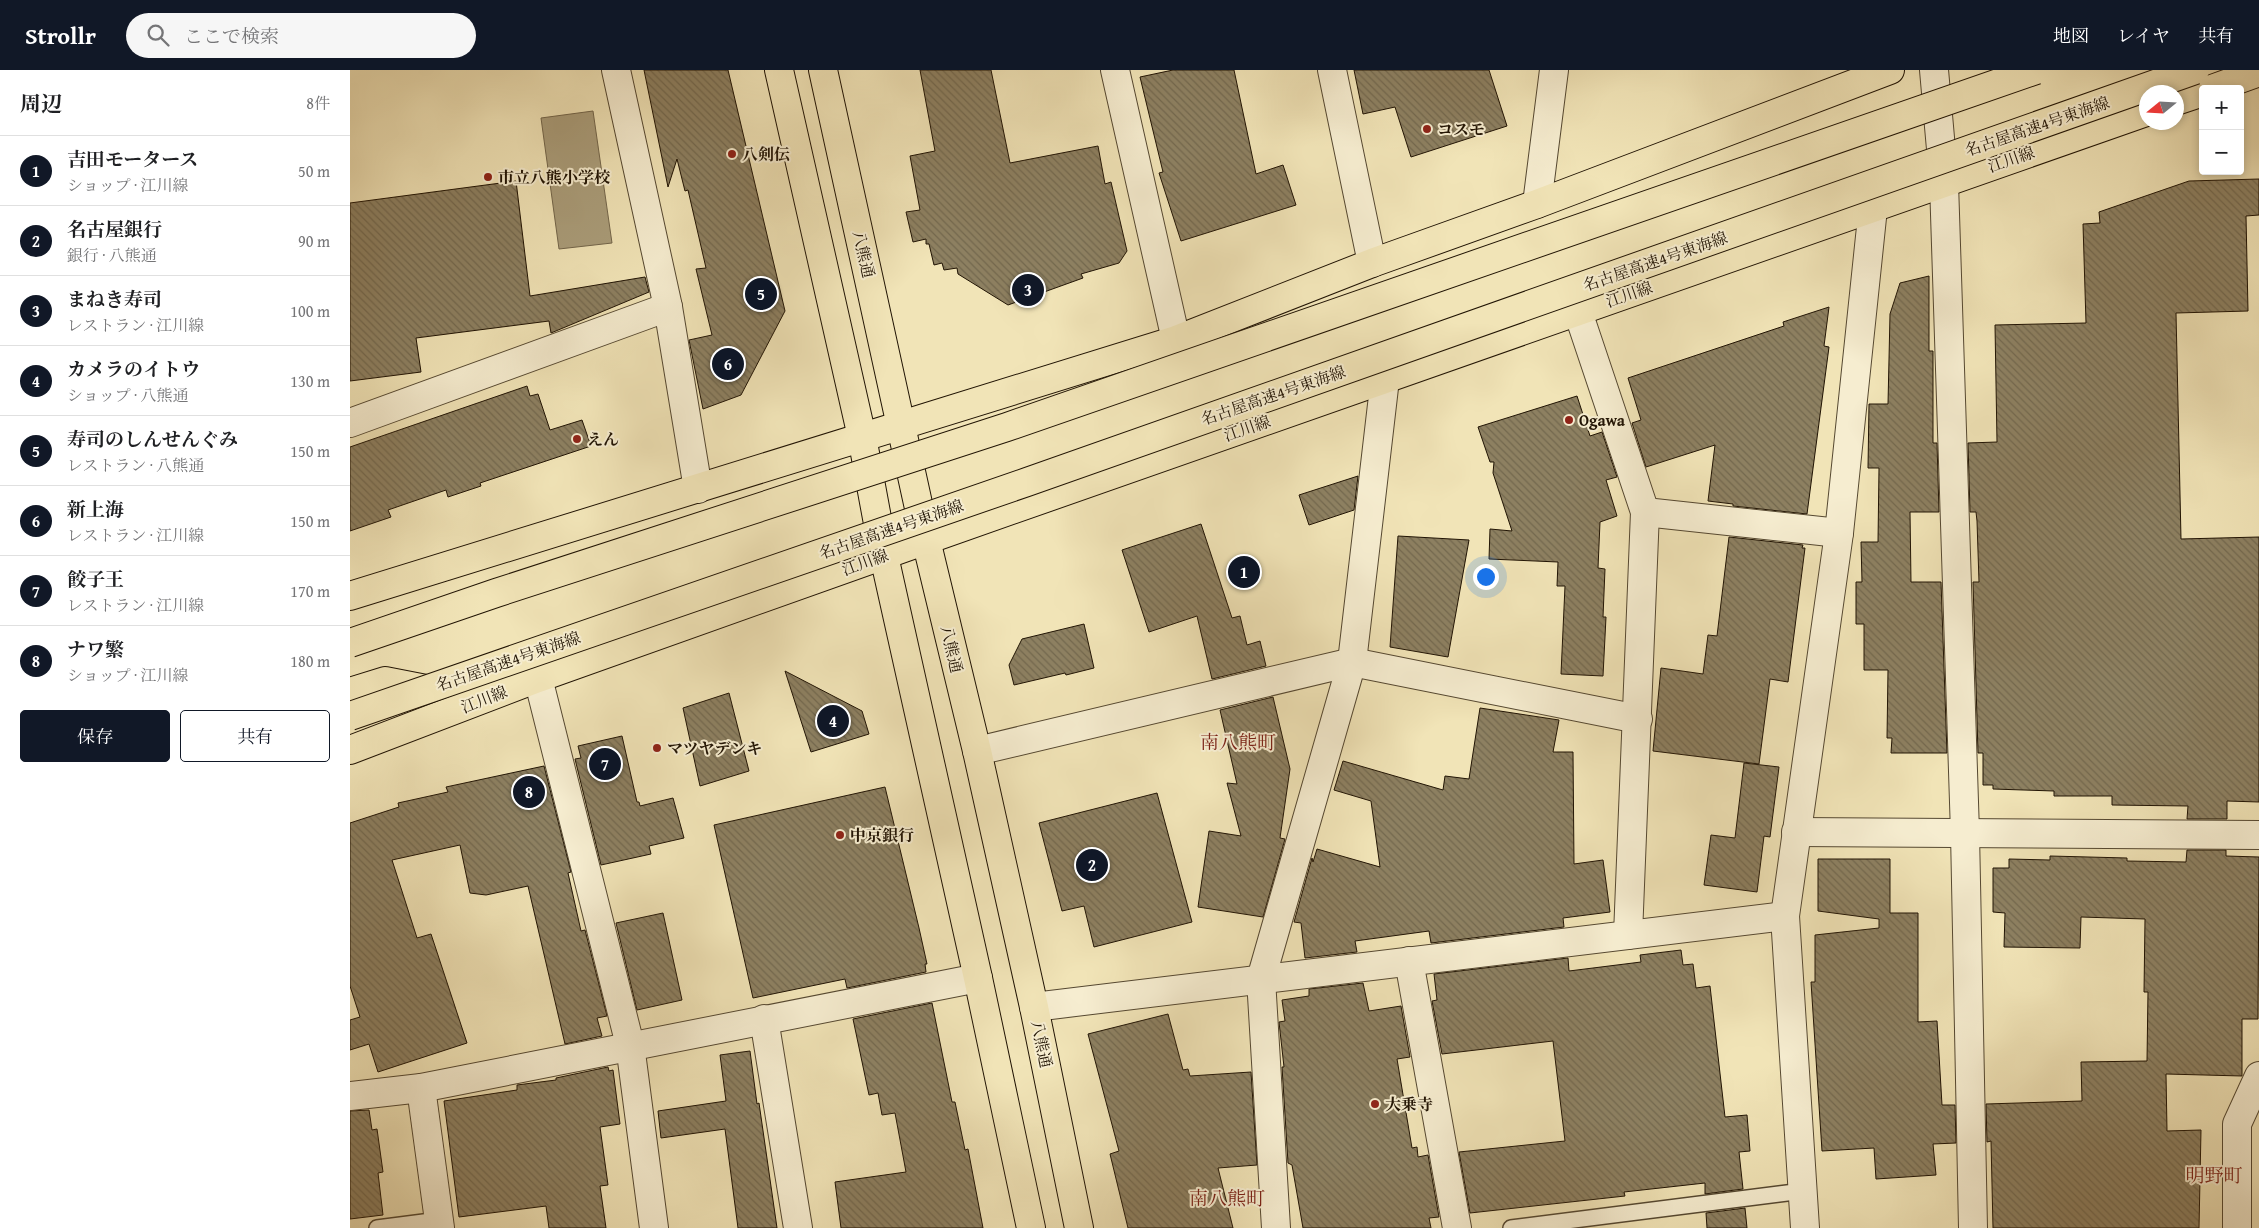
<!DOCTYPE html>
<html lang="ja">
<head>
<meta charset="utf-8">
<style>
  :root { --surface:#fff; --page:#f6f6f6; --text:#202124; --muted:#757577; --line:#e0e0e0; --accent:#111827 }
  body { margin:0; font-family:"Gentium Book Plus","Noto Serif JP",serif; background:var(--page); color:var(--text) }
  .controls { position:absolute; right:15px; top:15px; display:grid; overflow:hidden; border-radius:5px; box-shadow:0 2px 8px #0003 }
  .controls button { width:45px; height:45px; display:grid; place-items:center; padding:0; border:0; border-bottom:1px solid var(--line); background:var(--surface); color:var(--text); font:25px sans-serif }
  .compass { position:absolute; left:1789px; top:15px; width:45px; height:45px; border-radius:50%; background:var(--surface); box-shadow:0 2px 8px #0003; rotate:252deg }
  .you { position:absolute; left:1135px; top:506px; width:18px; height:18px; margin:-12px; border:4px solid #fff; border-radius:50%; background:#1a73e8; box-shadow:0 0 0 8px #1a73e833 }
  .badge { display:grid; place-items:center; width:32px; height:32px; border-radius:50%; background:var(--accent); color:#fff; font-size:16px; font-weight:700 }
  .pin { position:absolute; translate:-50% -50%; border:2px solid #fff; box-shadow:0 1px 5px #0006 }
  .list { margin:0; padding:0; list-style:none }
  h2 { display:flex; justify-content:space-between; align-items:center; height:65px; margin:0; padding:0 20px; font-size:21px }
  h2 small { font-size:16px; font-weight:400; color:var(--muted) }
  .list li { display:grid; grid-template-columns:32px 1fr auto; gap:15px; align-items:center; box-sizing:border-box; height:70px; padding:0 20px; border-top:1px solid var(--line) }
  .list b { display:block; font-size:19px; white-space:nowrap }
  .list p { margin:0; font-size:16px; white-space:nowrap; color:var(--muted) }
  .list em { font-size:16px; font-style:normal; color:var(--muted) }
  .actions { display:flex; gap:10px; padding:15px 20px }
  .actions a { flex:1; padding:11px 0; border:1px solid var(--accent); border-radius:5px; text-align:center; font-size:18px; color:var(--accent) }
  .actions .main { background:var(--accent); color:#fff }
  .icon { flex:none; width:28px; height:28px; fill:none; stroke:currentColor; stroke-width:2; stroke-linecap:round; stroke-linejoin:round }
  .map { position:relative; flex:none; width:1909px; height:1158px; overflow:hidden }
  header { display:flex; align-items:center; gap:30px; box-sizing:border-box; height:70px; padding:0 25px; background:var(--accent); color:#fff }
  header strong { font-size:24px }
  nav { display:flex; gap:28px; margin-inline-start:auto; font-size:18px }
  .search { width:350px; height:45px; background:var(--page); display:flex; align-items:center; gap:12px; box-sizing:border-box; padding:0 18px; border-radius:28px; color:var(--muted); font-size:19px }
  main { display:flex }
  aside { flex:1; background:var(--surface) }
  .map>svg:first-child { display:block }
  .water { fill:#aa9d7a; stroke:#73664b }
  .building { fill:url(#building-back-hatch); stroke:#211404 }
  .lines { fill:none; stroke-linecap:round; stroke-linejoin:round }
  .service-casing { stroke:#554831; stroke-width:18 }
  .minor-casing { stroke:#554831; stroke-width:30 }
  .primary-casing { stroke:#211404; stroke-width:30 }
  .motorway-casing { stroke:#211404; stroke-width:30 }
  .service { stroke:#f6edd0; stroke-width:15 }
  .minor { stroke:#f6edd0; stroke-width:28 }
  .primary { stroke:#f1e4b7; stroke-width:28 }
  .motorway { stroke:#f1e4b7; stroke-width:28 }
  .motorway-bridge-casing { stroke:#211404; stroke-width:30; stroke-linecap:butt }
  .motorway-bridge { stroke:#f1e4b7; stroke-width:28 }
  .poi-dot { fill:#8f2418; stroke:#f6edd0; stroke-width:2 }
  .labels { text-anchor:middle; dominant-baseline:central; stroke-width:4; stroke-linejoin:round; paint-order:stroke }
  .street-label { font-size:16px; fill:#211404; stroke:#f6edd0 }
  .poi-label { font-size:16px; font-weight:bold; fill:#211404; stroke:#f6edd0; text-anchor:start }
  .quarter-label { font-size:19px; fill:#7a1f14; stroke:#f6edd0 }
</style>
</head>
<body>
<header>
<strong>Strollr</strong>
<div class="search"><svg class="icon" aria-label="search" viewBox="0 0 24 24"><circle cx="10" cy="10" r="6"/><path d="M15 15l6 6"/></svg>ここで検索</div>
<nav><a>地図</a><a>レイヤ</a><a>共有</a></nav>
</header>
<main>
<aside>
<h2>周辺<small>8件</small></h2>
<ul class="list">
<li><span class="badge">1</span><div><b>吉田モータース</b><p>ショップ · 江川線</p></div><em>50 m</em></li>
<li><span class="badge">2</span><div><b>名古屋銀行</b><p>銀行 · 八熊通</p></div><em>90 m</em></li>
<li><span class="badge">3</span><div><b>まねき寿司</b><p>レストラン · 江川線</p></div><em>100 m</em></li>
<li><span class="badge">4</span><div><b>カメラのイトウ</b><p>ショップ · 八熊通</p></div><em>130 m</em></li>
<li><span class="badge">5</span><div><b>寿司のしんせんぐみ</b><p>レストラン · 八熊通</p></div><em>150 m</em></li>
<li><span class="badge">6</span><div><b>新上海</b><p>レストラン · 江川線</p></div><em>150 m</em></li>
<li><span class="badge">7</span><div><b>餃子王</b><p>レストラン · 江川線</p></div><em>170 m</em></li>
<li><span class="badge">8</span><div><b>ナワ繁</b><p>ショップ · 江川線</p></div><em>180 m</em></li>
</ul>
<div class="actions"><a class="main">保存</a><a>共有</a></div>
</aside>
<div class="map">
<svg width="1909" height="1158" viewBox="0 0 1909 1158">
  <defs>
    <pattern id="building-back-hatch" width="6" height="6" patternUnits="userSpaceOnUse" patternTransform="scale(1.25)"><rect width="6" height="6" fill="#8d8061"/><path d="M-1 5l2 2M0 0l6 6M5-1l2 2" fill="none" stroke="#73684e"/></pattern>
  </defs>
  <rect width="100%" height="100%" fill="#f1e4b7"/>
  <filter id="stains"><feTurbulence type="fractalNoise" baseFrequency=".004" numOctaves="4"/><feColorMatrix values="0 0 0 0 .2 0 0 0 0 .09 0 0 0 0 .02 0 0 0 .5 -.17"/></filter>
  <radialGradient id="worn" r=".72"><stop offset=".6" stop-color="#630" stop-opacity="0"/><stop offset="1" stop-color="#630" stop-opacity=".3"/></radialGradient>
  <!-- water -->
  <path class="water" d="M243 41 262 173 209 179 191 48Z"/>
  <!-- building -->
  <g class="building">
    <path d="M294 0H378L435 241 391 325 353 339 339 270 362 265 346 199 356 198 338 120 335 121 327 89 318 117Z"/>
    <path d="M570 0H641L660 93 748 76 755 114 761 112 777 181 769 193 731 204 733 208 658 235 608 204 607 198 594 200 592 193 584 195 579 174H576V169L563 172 556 142 570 140 560 86 585 81Z"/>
    <path d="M823 0H884L906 104 933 95 946 135 831 171 809 103 813 102 790 7Z"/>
    <path d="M1004 0H1139L1157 56 1061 87 1045 37 1013 44Z"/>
    <path d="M1909 109V145L1896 146 1898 241 1826 243 1831 469 1909 467V732L1877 731V749H1837L1838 736 1762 735V726H1704V721L1643 719V715H1633V683H1628L1623 512H1629L1627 451 1626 442H1620L1618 373 1647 372 1645 255 1736 253 1733 154 1750 153 1749 142 1839 111Z"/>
    <path d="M166 111 180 226 295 207 299 222 201 263 199 251 66 268 71 302 0 311V133Z"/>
    <path d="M1579 206V281H1583V373H1587L1589 442H1560L1561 512H1591L1597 683H1541L1542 668H1537L1538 600H1514V554H1506V512H1512L1511 472H1528L1529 398H1518L1519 334H1538L1540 244 1550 213Z"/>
    <path d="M1479 237 1474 276 1479 277 1457 444 1383 436V434L1358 431 1365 375 1296 397 1282 353 1291 350 1278 308 1434 256 1433 252Z"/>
    <path d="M177 316 180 326 188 324 200 360 232 350 241 376 130 413 131 416 98 427 96 420 38 440 41 447 0 461V377Z"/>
    <path d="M1227 326 1240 366 1252 362 1267 407 1256 410 1267 446 1250 452 1248 498 1255 499 1253 547H1256L1253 606 1211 604 1215 516H1207L1208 492 1139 489 1140 459 1162 461 1143 403 1144 392H1140L1128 357Z"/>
    <path d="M1008 406 1004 440 959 455 949 425Z"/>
    <path d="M851 454 882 548 890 546 897 575 910 571 916 596 862 609 847 546 799 562 772 480Z"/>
    <path d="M1048 466 1119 470 1098 587 1040 577Z"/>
    <path d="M1379 467 1453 475 1452 478H1455L1438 612 1420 609 1409 694 1303 681 1311 598 1353 604 1358 565 1367 566Z"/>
    <path d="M734 554 744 598 716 605 715 603 664 615 659 595 672 569Z"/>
    <path d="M435 601 512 641 519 664 461 682Z"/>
    <path d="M379 623 399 701 350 716 333 638Z"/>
    <path d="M923 627 940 699 930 768 935 769 913 847 848 837 859 761 891 766 877 713 887 714 870 640Z"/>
    <path d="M1130 638 1209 650 1203 682H1223L1224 794 1253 790 1260 842 1213 848 1214 857 1081 873 1079 861 1005 871 1007 882 955 888 951 853 944 852 962 788 963 792 967 779 1030 797 1021 731 984 720 993 691 1093 720 1095 706 1119 709Z"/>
    <path d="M272 666 287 732H289L290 736 323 728 334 768 299 776 301 784 251 795 225 689 231 688 228 676Z"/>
    <path d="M1394 693 1429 697 1420 767 1414 766 1407 822 1354 815 1361 765 1385 768Z"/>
    <path d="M194 696 221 802 218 803 231 861 235 860 257 946 247 948 252 966 215 974 178 816 136 825 120 823 110 775 42 790 67 868 81 864 117 973 28 1002 19 974 0 980V950L10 947 0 916V753L49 737 48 733 98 722 96 717Z"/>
    <path d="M535 717 569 858 577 894H575L576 902 497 918 495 909 403 928 364 755Z"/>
    <path d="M807 723 842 852 744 877 734 836 712 841 689 753Z"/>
    <path d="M1837 780H1876V786L1909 787 1908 949H1892V1006L1816 1004 1817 1061 1851 1060 1849 1158H1643L1641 1071 1637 1072 1636 1034 1732 1031 1731 992 1797 991 1798 922H1794L1795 849 1731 847 1730 878 1654 877 1655 843 1643 842V798H1659V789L1700 790V786L1777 788V791L1836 792Z"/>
    <path d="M1468 789H1540V843H1568V952L1587 951 1592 1035H1605L1606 1073 1583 1074 1586 1105 1526 1109 1524 1078 1472 1081 1461 912H1465V865L1529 858V849L1468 841Z"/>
    <path d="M313 843 332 930 287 940 266 853Z"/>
    <path d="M1331 880 1333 895 1343 894 1346 918 1360 916 1375 1047 1397 1045 1400 1081 1389 1082 1393 1119 1355 1124V1113L1274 1122 1275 1126 1120 1143 1109 1082 1215 1071 1203 971 1092 984 1082 931 1087 930 1084 904 1218 888 1219 901 1291 892 1290 885Z"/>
    <path d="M1013 913 1019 941 1051 936 1060 987 1047 989 1062 1078 1067 1077 1068 1087 1078 1085 1089 1147 1079 1148 1081 1158H953L942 1095 938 1093 932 997H934L929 952 935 951 932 930 959 926V919Z"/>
    <path d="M582 933 602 1032H605L615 1080 618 1079 633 1158H491L485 1112 556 1102 545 1043 532 1045 528 1023 519 1025 503 949Z"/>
    <path d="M818 944 833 1000 838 999 840 1006 901 1002 907 1095 868 1098 883 1158H778L760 1084 769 1081 738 964Z"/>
    <path d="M400 981 407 1034 409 1033 427 1158H388L375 1059 311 1068 308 1041 376 1031 370 985Z"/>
    <path d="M258 997 259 1001 263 1000 270 1054 250 1057 258 1115 250 1116 256 1158H199L196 1136 109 1147 94 1031 167 1020V1015L206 1010V1008Z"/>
    <path d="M19 1040 22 1060 27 1059 33 1102 28 1103 33 1145 0 1149V1041Z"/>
    <path d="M1395 1138 1397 1158H1357L1356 1143Z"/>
  </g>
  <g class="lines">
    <!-- service casing -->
    <g class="service-casing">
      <g id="service">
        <path d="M27 1158 89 1150"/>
        <path d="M1161 1158 1453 1121"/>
      </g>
    </g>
    <!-- minor casing -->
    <g class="minor-casing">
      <g id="minor">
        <path d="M266 0 318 237 348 419"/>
        <path d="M765 0 826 270"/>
        <path d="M982 0 1022 193"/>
        <path d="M1584 0 1594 113 1615 763 1623 1158"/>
        <path d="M1187 134 1204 0"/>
        <path d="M1228 242 1295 442 1278 865"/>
        <path d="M0 353 318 237"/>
        <path d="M1295 442 1489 463"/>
        <path d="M188 608 280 975 304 1158"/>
        <path d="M627 681 1002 592 1288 649"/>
        <path d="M1446 762 1909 765"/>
        <path d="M1059 891 1107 1158"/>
        <path d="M684 937 1435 846"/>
        <path d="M414 949 448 1158"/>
        <path d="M71 1018 90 1158"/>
        <path d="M0 1026 71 1018 628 908"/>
        <path d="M926 1158 911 909 1002 592 1035 309"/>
        <path d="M1455 1158 1435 846 1489 463 1523 138"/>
        <path d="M1887 1158V1054L1909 1006"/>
      </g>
    </g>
    <!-- primary casing -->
    <g class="primary-casing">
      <g id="primary">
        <path d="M429 0 512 367 534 486 628 908 681 1158"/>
        <path d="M473 0 576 470 627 681 684 937 729 1158"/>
        <path d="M1862 19 1909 2"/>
        <path d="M1826 31 1853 22"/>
        <path d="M0 526 826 270 1022 193 1187 134 1540 0"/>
        <path d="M0 680 188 608 576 470 1796 42"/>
      </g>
    </g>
    <!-- motorway casing -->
    <g class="motorway-casing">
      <path id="motorway" d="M0 622 35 611 76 619"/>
    </g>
    <!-- service -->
    <use href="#service" class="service"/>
    <!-- minor -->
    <use href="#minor" class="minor"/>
    <!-- primary -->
    <use href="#primary" class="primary"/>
    <!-- motorway -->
    <use href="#motorway" class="motorway"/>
    <!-- motorway-bridge casing -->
    <g class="motorway-bridge-casing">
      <g id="motorway-bridge">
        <path d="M0 573 146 523 657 357 1686 0"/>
        <path d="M0 646 677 412 1845 0"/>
      </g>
    </g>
    <!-- motorway-bridge -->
    <use href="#motorway-bridge" class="motorway-bridge"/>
  </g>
  <!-- markers -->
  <g class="poi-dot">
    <circle cx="1077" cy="59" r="5"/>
    <circle cx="382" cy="84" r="5"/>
    <circle cx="138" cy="107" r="5"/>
    <circle cx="1219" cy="350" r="5"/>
    <circle cx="227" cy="369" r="5"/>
    <circle cx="307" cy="678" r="5"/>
    <circle cx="490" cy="765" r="5"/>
    <circle cx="1025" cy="1034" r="5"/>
  </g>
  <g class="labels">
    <!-- street labels -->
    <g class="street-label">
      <text transform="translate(1687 56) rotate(-19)">名古屋高速4号東海線</text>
      <text transform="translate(1661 89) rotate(-19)">江川線</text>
      <text transform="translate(514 184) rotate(77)">八熊通</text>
      <text transform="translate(1305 191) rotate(-19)">名古屋高速4号東海線</text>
      <text transform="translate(1279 224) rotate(-19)">江川線</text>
      <text transform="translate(923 325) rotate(-19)">名古屋高速4号東海線</text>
      <text transform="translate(897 358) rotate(-19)">江川線</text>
      <text transform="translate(541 459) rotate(-19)">名古屋高速4号東海線</text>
      <text transform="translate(515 492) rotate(-20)">江川線</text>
      <text transform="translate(602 579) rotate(77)">八熊通</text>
      <text transform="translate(158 591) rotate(-19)">名古屋高速4号東海線</text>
      <text transform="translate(134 629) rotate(-21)">江川線</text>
      <text transform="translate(692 974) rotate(78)">八熊通</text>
    </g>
    <!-- poi labels -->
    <g class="poi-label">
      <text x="1087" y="59">コスモ</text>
      <text x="392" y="84">八剣伝</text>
      <text x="148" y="107">市立八熊小学校</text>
      <text x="1229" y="350">Ogawa</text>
      <text x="237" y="369">えん</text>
      <text x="317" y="678">マツヤデンキ</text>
      <text x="500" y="765">中京銀行</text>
      <text x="1035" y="1034">大乗寺</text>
    </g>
    <!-- quarter labels -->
    <g class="quarter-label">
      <text x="888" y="672">南八熊町</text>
      <text x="1864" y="1105">明野町</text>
      <text x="877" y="1128">南八熊町</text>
    </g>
  </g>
  <rect width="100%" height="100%" filter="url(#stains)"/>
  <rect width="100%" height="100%" fill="url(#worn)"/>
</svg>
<div class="controls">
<button>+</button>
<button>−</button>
</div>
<svg class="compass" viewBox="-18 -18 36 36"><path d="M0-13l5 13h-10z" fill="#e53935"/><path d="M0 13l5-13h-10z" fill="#757577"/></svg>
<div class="you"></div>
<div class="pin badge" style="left:894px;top:502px">1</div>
<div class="pin badge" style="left:742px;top:795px">2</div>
<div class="pin badge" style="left:678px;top:220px">3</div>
<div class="pin badge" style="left:483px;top:651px">4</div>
<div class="pin badge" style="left:411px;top:224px">5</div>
<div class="pin badge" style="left:378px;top:294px">6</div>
<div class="pin badge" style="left:255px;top:694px">7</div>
<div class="pin badge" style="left:179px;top:722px">8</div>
</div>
</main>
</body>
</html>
